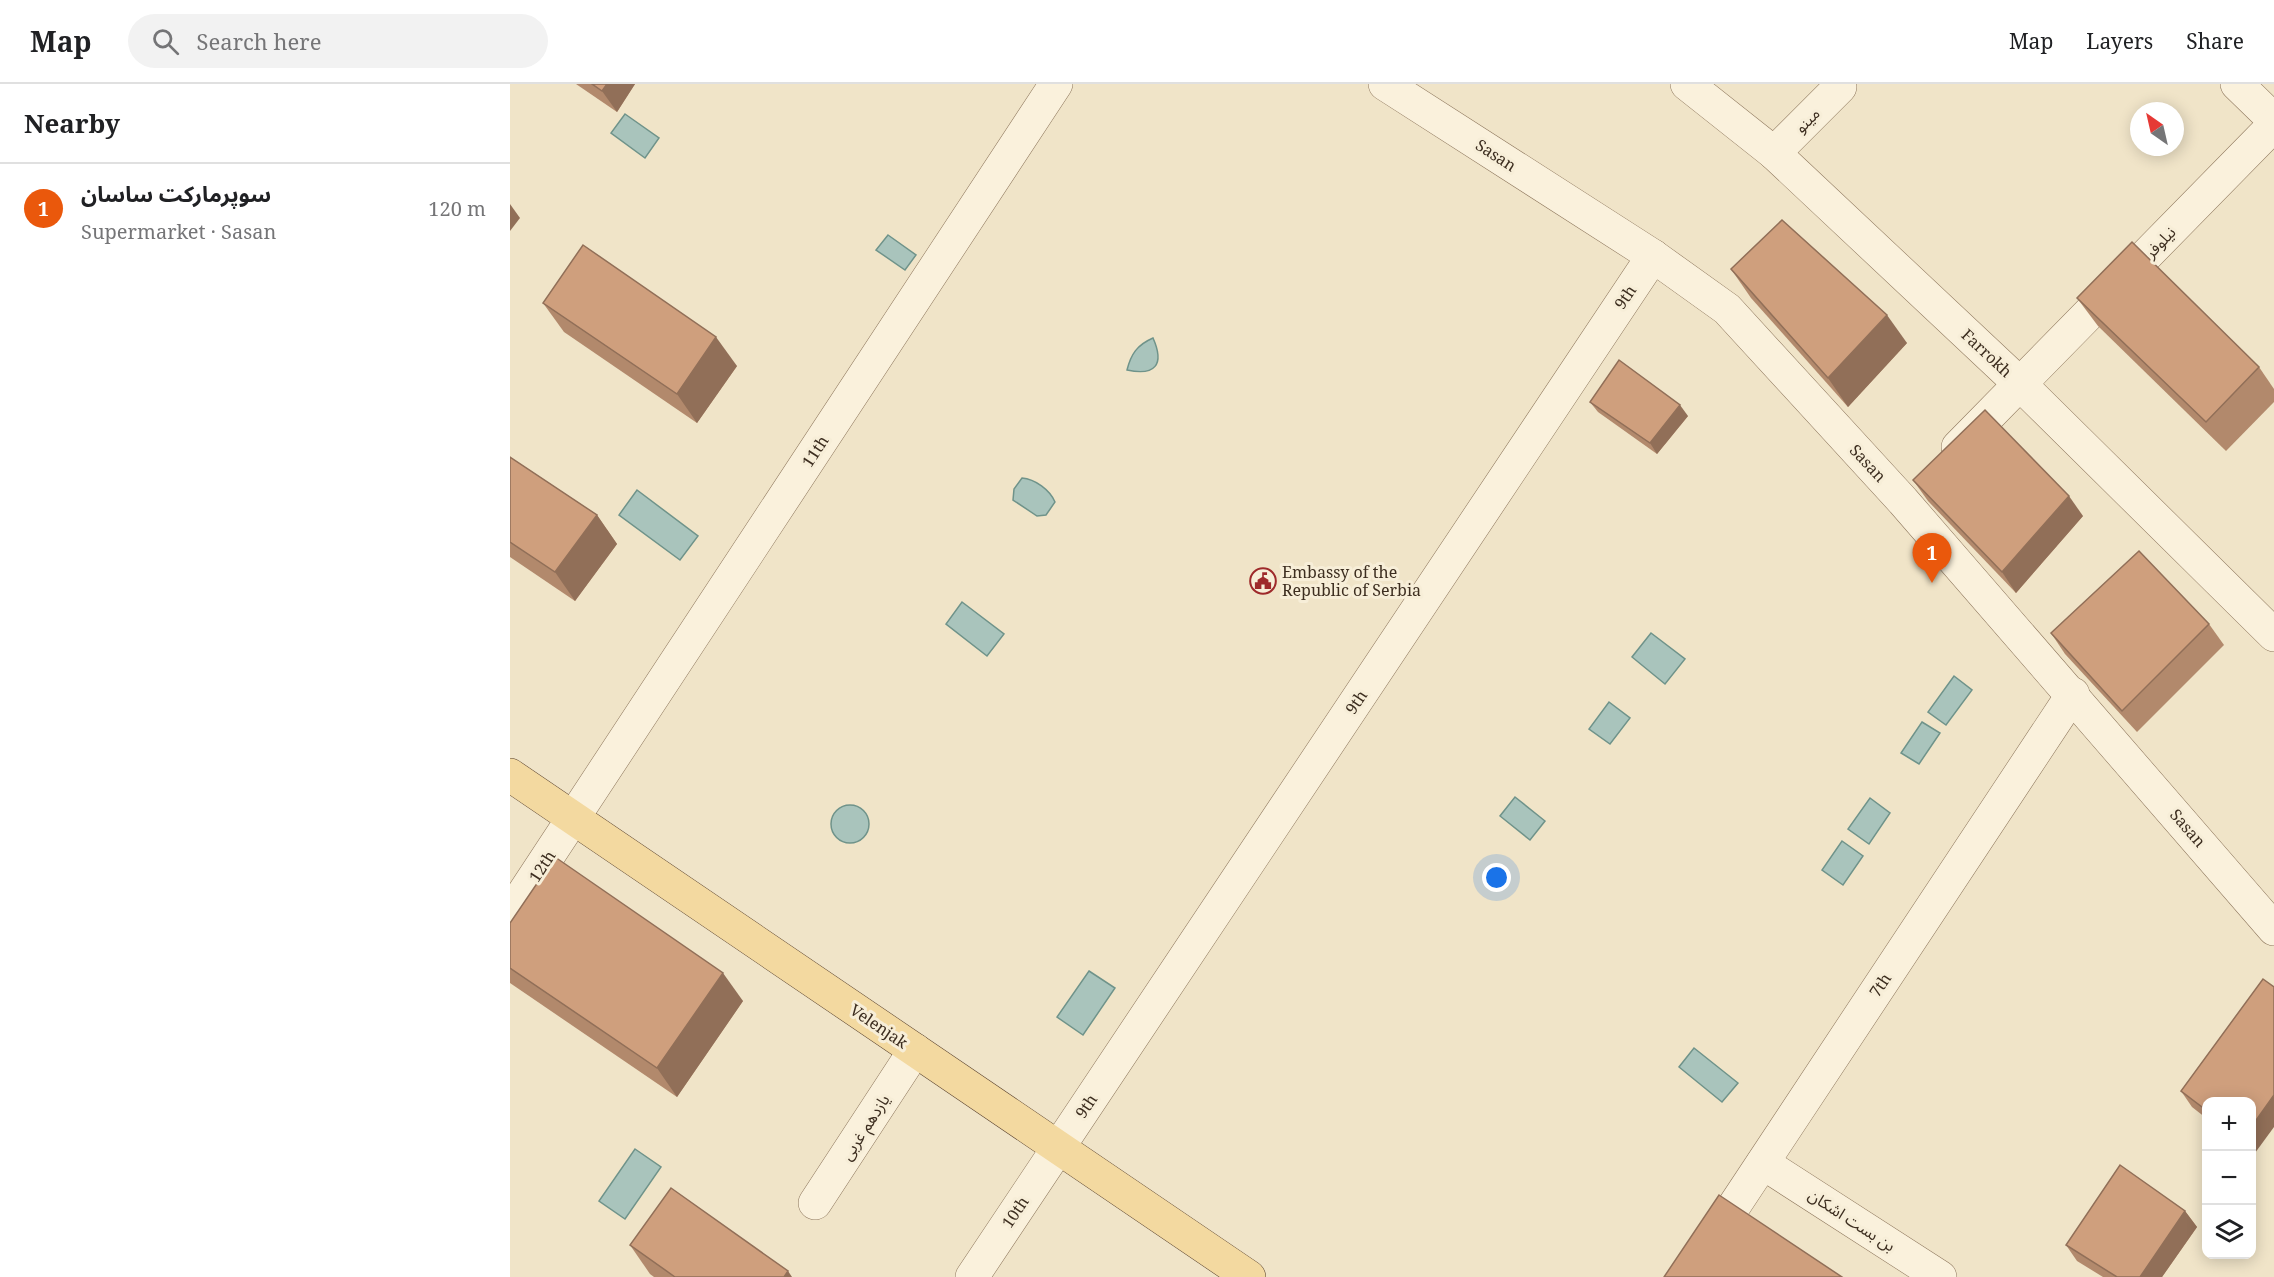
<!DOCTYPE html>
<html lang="en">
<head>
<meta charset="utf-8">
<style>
  :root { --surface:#fff; --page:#f2f2f2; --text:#202124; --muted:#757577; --line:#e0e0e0; --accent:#ea580c }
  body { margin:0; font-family:"Noto Serif","Noto Sans Arabic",serif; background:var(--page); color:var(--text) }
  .controls { position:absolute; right:18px; bottom:18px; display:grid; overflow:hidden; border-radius:12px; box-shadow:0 3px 15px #0003 }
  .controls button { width:54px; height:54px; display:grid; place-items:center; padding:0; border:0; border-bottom:2px solid var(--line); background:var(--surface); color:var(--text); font:30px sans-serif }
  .compass { position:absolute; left:1620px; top:18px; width:54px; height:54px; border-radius:50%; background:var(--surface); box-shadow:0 3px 15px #0003; rotate:326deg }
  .you { position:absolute; left:987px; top:794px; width:21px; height:21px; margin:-15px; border:4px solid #fff; border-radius:50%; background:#1a73e8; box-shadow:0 0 0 9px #1a73e833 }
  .badge { display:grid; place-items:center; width:39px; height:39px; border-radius:50%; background:var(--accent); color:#fff; font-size:20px; font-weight:700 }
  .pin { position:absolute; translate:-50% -50px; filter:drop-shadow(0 2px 3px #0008) }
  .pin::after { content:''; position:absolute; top:32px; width:21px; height:18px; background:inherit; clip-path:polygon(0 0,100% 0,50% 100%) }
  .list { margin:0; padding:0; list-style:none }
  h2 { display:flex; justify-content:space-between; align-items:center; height:78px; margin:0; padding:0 24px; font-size:26px }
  h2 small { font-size:20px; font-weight:400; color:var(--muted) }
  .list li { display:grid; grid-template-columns:39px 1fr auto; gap:18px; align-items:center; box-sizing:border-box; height:90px; padding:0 24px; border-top:2px solid var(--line) }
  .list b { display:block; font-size:22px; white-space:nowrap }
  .list p { margin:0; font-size:20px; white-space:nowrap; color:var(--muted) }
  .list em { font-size:20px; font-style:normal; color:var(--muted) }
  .icon { flex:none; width:33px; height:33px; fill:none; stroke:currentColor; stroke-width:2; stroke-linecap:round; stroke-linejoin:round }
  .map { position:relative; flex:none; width:1764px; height:1193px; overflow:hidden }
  header { display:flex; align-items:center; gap:36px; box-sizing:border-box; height:84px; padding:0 30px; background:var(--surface); border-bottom:2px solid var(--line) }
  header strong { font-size:28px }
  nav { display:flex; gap:33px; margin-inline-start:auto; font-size:21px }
  .search { width:420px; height:54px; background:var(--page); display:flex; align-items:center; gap:15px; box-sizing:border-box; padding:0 21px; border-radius:33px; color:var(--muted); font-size:22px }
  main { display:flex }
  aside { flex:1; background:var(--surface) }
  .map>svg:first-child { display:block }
  .water { fill:#a9c4bc; stroke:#6f938a; stroke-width:1.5 }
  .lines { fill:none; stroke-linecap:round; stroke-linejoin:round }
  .minor-casing { stroke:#8d765c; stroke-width:34 }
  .major-casing { stroke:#5b4430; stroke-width:34 }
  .minor { stroke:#faf1dc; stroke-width:33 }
  .major { stroke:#f3d9a0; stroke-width:33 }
  .wall { fill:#b2896c }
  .shaded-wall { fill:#916f58 }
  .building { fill:#cf9f7d; stroke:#916f58; stroke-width:1.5 }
  .labels { text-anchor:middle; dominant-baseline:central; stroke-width:6; stroke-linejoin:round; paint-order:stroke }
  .street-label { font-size:16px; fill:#3d2e20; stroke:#f7eed8 }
  .poi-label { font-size:16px; fill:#3d2e20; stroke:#f7eed8; text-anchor:start }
</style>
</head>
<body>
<header>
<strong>Map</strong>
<div class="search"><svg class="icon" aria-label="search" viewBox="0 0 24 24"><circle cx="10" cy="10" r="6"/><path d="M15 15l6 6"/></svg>Search here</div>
<nav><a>Map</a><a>Layers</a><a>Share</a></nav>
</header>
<main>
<aside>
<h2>Nearby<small></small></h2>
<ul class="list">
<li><span class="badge">1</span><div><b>سوپرمارکت ساسان</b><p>Supermarket · Sasan</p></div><em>120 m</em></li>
</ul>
</aside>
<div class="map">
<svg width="1764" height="1193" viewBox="0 0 1764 1193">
  <rect width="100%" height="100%" fill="#f0e4c8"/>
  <!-- water -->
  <g class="water">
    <path d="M115 30 149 54 135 74 101 49Z"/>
    <path d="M378 151 406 171 395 186 366 166Z"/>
    <path d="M643 254C655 281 645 292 617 286 621 270 627 261 643 254Z"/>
    <path d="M512 394C525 395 540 406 545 418L536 431 527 432 503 416 504 405Z"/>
    <path d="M127 406 188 452 170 476 109 431Z"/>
    <path d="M452 518 494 550 477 572 436 540Z"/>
    <path d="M1141 549 1175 575 1155 600 1122 573Z"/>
    <path d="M1444 592 1462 606 1436 641 1418 628Z"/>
    <path d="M1099 618 1120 634 1100 660 1079 645Z"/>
    <path d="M1412 638 1430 649 1409 680 1391 669Z"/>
    <path d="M1005 713 1035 737 1020 756 990 732Z"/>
    <path d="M1360 714 1380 729 1359 760 1338 745Z"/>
    <circle cx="340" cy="740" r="19"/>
    <path d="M1332 757 1353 772 1333 801 1312 786Z"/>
    <path d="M579 887 605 904 573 951 547 933Z"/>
    <path d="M1184 964 1228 999 1212 1018 1169 983Z"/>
    <path d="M125 1065 151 1083 115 1135 89 1117Z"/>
  </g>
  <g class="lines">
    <!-- minor casing -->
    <g class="minor-casing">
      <g id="minor">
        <path d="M875 0 1143 172 1217 225 1393 417 1764 845"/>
        <path d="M1177 0 1264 69 1511 301 1764 551"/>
        <path d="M1727 0 1764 36"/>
        <path d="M1264 69 1330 3"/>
        <path d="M1448 363 1764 41"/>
        <path d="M0 830 546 0"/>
        <path d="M1253 1079 1430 1193"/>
        <path d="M305 1119 405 966"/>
        <path d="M462 1193 1143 172"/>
        <path d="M1177 1193 1563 610"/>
      </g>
    </g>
    <!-- major casing -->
    <g class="major-casing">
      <path id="major" d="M0 691 739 1193"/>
    </g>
    <!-- minor -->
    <use href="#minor" class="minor"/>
    <!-- major -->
    <use href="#major" class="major"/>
  </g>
  <!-- wall -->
  <g class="wall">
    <path d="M66 0H125L107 28Z"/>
    <path d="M1221 185 1397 259 1338 323 1241 214Z"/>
    <path d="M1567 214 1749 283 1764 305V318L1716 367 1588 242Z"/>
    <path d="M33 219 227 282 187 339 54 248Z"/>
    <path d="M1080 318 1178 332 1147 370 1088 328Z"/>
    <path d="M0 373 87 431 107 460 65 517 0 473Z"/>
    <path d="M1403 396 1573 432 1506 509 1418 417Z"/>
    <path d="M1699 540 1714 561 1627 648 1555 570 1541 549Z"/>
    <path d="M0 839 233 917 167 1013 0 899Z"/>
    <path d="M1753 895 1745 1069 1742 1066V1017H1696V1034L1682 1023 1671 1007Z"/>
    <path d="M1675 1127 1687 1143 1652 1193H1593L1567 1177 1556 1161Z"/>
    <path d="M120 1161 282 1193H144L140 1190Z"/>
  </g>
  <!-- shaded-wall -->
  <g class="shaded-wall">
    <path d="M97 0H125L107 28 92 7Z"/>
    <path d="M0 120 10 134 0 147Z"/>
    <path d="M1377 231 1397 259 1338 323 1318 294Z"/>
    <path d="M206 253 227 282 187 339 167 310Z"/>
    <path d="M1170 321 1178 332 1147 370 1140 359Z"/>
    <path d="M1559 412 1573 432 1506 509 1492 488Z"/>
    <path d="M87 431 107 460 65 517 45 488Z"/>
    <path d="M213 889 233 917 167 1013 147 984Z"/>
    <path d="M1764 1011V1043L1745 1069 1742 1064V1042Z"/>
    <path d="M1675 1127 1687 1143 1652 1193H1630Z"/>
    <path d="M278 1187 282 1193H274Z"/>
  </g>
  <!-- building -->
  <g class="building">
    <path d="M82 0H97L92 7Z"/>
    <path d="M1272 136 1377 231 1318 294 1221 185Z"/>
    <path d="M1622 158 1749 283 1696 338 1567 214Z"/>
    <path d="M73 161 206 253 167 310 33 219Z"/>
    <path d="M1109 276 1170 321 1140 359 1080 318Z"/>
    <path d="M1475 326 1559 412 1492 488 1403 396Z"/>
    <path d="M0 373 87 431 45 488 0 458Z"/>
    <path d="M1629 467 1699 540 1612 627 1541 549Z"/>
    <path d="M45 773 213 889 147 984 0 884V839Z"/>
    <path d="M1753 895 1764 903V1011L1742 1042V1017H1696V1026L1671 1007Z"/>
    <path d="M1610 1081 1675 1127 1630 1193H1607L1556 1161Z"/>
    <path d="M161 1104 278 1187 274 1193H165L120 1161Z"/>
    <path d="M1209 1111 1332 1193H1154Z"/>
  </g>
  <!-- icons -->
  <defs>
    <g id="civic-ring" transform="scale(1.35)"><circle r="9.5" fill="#f7eed8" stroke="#9e2a2b" stroke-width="1.5"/><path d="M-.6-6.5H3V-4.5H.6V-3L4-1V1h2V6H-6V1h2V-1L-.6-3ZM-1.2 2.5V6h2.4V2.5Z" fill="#9e2a2b"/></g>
  </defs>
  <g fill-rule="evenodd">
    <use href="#civic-ring" x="753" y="497"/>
  </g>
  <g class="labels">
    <!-- street labels -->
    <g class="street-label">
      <text transform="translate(1297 36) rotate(-45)">مینو</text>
      <text transform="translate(986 71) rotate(33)">Sasan</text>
      <text transform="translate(1650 158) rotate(-46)">نیلوفر</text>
      <text transform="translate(1115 213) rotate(-56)">9th</text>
      <text transform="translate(1477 269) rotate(43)">Farrokh</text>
      <text transform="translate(305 367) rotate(-57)">11th</text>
      <text transform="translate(1358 379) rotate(47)">Sasan</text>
      <text transform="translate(846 618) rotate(-56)">9th</text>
      <text transform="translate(1678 744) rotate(49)">Sasan</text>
      <text transform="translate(32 782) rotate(-57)">12th</text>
      <text transform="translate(1370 901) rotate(-56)">7th</text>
      <text transform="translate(369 942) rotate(34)">Velenjak</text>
      <text transform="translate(576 1022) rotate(-56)">9th</text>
      <text transform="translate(355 1043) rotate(-57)">یازدهم غربی</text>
      <text transform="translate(505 1128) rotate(-56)">10th</text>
      <text transform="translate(1342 1136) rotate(33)">بن بست اشکان</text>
    </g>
    <!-- poi labels -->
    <g class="poi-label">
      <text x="772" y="488">Embassy of the<tspan x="772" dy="18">Republic of Serbia</tspan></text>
    </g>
  </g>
</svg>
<div class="controls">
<button>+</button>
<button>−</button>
<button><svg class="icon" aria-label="layers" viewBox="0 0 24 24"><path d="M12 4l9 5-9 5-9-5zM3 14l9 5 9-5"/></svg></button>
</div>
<svg class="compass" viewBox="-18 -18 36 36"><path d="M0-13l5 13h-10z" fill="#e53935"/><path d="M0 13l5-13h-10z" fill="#757577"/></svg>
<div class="you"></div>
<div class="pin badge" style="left:1422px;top:499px">1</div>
</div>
</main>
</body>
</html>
